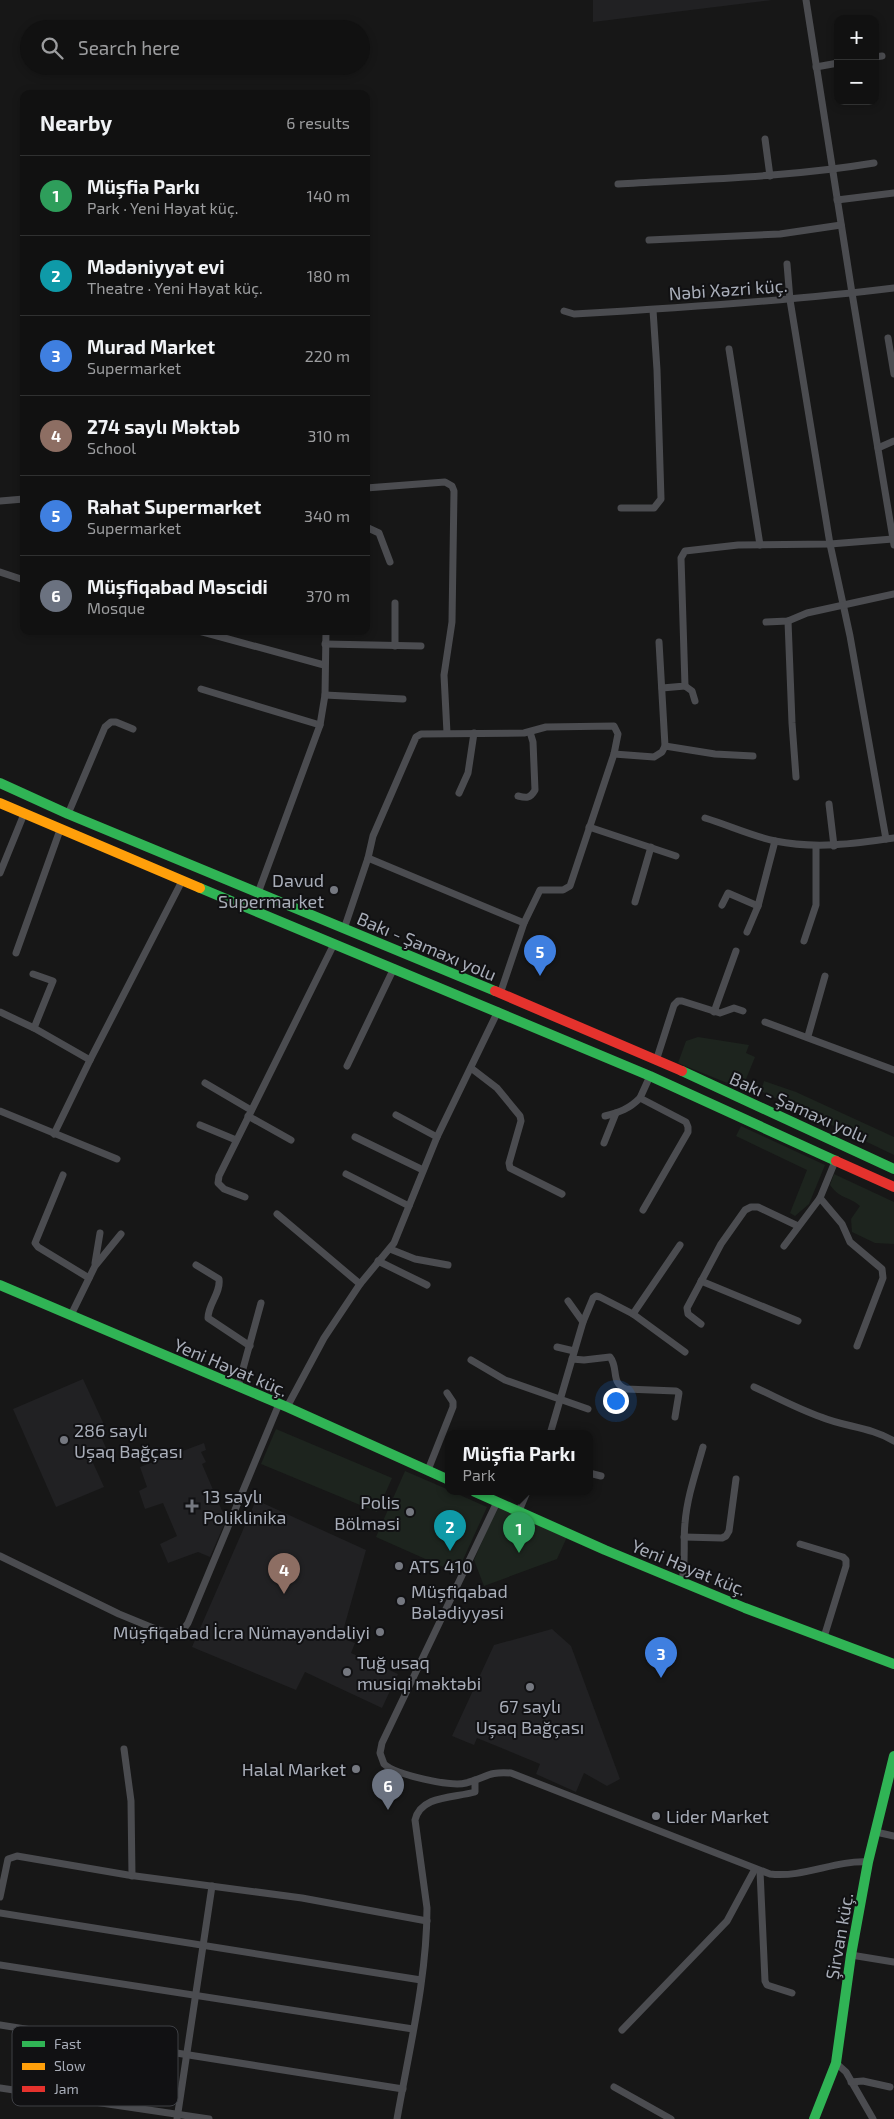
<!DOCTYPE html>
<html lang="en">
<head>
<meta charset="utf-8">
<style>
  :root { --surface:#111; --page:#1a1a1a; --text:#f1f3f6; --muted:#9c9d9f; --line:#303131; --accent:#757880 }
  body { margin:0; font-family:"Exo 2",sans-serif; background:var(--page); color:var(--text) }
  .controls { position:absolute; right:15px; top:15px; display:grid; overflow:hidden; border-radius:10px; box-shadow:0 2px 8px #0003 }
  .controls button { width:45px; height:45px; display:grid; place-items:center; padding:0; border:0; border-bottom:1px solid var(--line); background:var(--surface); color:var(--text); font:25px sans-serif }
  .you { position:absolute; left:615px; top:1400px; width:18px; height:18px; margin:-12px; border:4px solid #fff; border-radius:50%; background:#1a73e8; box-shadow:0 0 0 8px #1a73e833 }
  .badge { display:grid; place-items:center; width:32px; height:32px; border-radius:50%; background:var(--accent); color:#fff; font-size:16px; font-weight:700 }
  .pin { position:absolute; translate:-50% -41px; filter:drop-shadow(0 1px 2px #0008) }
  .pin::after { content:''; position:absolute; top:26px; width:18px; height:15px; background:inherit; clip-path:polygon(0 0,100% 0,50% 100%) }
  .popup { position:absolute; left:445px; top:1430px; width:148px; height:65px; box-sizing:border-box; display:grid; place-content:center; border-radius:10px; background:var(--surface); filter:drop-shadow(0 1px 4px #0005); font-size:16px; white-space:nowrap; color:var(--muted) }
  .popup b { font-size:19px; color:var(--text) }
  .popup::after { content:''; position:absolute; left:50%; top:100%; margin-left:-10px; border:10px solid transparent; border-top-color:var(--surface) }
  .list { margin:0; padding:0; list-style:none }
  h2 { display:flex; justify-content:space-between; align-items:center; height:65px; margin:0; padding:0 20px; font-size:21px }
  h2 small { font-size:16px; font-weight:400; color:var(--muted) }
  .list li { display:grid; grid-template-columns:32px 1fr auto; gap:15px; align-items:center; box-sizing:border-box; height:80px; padding:0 20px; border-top:1px solid var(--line) }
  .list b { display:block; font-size:19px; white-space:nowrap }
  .list p { margin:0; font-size:16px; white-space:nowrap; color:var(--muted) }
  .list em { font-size:16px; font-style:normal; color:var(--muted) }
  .icon { flex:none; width:28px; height:28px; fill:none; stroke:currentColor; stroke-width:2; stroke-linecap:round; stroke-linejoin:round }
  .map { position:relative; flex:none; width:894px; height:2119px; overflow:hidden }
  .search { position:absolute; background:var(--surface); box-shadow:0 2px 8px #0003; left:20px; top:20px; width:350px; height:55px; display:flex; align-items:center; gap:12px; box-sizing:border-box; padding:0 18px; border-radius:28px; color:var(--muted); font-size:19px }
  .panel { position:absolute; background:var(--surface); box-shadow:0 2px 8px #0003; left:20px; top:90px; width:350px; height:545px; border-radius:10px }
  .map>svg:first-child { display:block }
  .built { fill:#212123 }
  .green { fill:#1d241e }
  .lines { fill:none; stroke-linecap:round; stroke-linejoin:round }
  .street { stroke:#4b4c50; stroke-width:7 }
  .fast { stroke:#30b455; stroke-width:10 }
  .slow { stroke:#ff9f0a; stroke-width:10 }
  .jam { stroke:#e5322d; stroke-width:10 }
  .poi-dot { fill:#757880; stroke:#111113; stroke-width:2 }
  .labels { text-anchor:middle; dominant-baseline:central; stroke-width:4; stroke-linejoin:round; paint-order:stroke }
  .street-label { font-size:18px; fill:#a8adb8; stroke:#111113 }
  .poi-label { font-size:18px; fill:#a8adb8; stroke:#111113; text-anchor:start }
  .key { fill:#111113; stroke:#3e4045; stroke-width:1 }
  .key-label { font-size:14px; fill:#a8adb8 }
</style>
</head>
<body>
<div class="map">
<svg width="894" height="2119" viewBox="0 0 894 2119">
  <rect width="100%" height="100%" fill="#171717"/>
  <!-- built -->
  <g class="built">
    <path d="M593 0H772L593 22Z"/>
    <path d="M83 1379 106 1429 99 1432 106 1448 89 1454 104 1487 56 1507 13 1409Z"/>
    <path d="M204 1443 206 1450 201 1452 206 1462 202 1464 226 1520 210 1557 198 1552 168 1563 160 1544 177 1536 163 1503 145 1509 139 1491 147 1487 140 1467Z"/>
    <path d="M256 1500 366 1550 341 1638 355 1643 351 1653 398 1674 382 1708 305 1672 296 1690 192 1647Z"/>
    <path d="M552 1629 571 1646 620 1779 607 1786 584 1773 576 1792 536 1774 540 1764 477 1738 474 1745 452 1736 494 1645Z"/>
  </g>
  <!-- green -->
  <g class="green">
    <path d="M698 1037 749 1045 746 1053 755 1057 742 1089 678 1063 686 1041Z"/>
    <path d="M764 1081 796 1092 894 1137V1155L761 1091Z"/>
    <path d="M741 1126 825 1165 809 1204 795 1216 790 1213 807 1170 736 1136Z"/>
    <path d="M834 1174 894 1202V1244L875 1243 852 1232 851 1219 860 1206C847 1195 841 1200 830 1185Z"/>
    <path d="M276 1429 392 1478 377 1512 261 1464Z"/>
    <path d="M405 1471 449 1490V1492H453L487 1507 457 1573 376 1537Z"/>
    <path d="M497 1507 567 1537 557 1559 484 1586 474 1560Z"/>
  </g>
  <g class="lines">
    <!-- street -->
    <g class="street">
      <path d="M806 0 852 293 894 545"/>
      <path d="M875 57 882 56"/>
      <path d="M816 67 838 63"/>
      <path d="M765 139 770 176"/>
      <path d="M618 184C704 179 790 177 874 163"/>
      <path d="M837 200 894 193"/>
      <path d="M649 240 780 234 841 225"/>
      <path d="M787 264 790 300 830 544 850 636 886 839"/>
      <path d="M564 311 574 314C681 308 788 301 894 288"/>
      <path d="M888 338 894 374"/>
      <path d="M729 349 760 545"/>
      <path d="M878 448 894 441"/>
      <path d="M366 488 445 482 452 486 454 491 452 622 444 675 447 733"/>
      <path d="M0 501 24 499"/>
      <path d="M621 508H654L661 499 657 370 653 310"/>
      <path d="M366 527 379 533 390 562"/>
      <path d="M0 572 24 580"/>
      <path d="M395 603V646"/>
      <path d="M788 621 792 723 796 777"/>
      <path d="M766 622 788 621 807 613 894 594"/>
      <path d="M199 631 324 665"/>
      <path d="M325 644 421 646"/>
      <path d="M685 686 692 691 695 701"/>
      <path d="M662 688 685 686 681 558 685 551 738 545 830 544 893 539"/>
      <path d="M201 689 320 725"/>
      <path d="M325 695 403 699"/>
      <path d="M665 746 715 754 753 756"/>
      <path d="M614 754 654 757 662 752 665 746 659 642"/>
      <path d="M459 793 468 773 474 733"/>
      <path d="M518 796C526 798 530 799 535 790L533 742 530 732"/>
      <path d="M829 804 834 846"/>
      <path d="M68 814 105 727 111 722H116L133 729"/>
      <path d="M705 818C728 825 752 836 775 841 815 849 854 844 894 838"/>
      <path d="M589 827 676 856"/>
      <path d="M368 858 524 923"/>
      <path d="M0 873 24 814"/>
      <path d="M258 893 320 725 325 695 326 631"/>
      <path d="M635 902 651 847"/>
      <path d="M722 905 728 893 758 906"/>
      <path d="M344 929 368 858 373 836 416 737 421 734 524 733 546 727 614 726 618 734 614 754 570 886 563 890H540L524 923 500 994"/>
      <path d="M747 932 758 906 775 841"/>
      <path d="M804 941 816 905V846"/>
      <path d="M16 953 60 830"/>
      <path d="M33 974 53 981 34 1028"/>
      <path d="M0 1012 34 1028 90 1060"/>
      <path d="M714 1012 736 951"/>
      <path d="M765 1022 894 1070"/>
      <path d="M808 1036 825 976"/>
      <path d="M656 1061 674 1005 678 1001H682L720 1013 734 1008 743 1011"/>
      <path d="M347 1066 394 968"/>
      <path d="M471 1068 497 1088 520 1116 521 1121 509 1163 510 1168 562 1194"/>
      <path d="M205 1083 251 1110"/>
      <path d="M0 1111 117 1159"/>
      <path d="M396 1115 437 1137"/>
      <path d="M248 1116 291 1140"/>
      <path d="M605 1116C620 1112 629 1109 640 1098"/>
      <path d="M200 1125 236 1140"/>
      <path d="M54 1134 90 1060 182 881"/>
      <path d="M355 1137 423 1170"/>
      <path d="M604 1143 616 1113"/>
      <path d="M346 1174 409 1206"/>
      <path d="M63 1175 35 1243 38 1247 89 1278"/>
      <path d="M245 1197 224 1189 218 1183 219 1176 334 944"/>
      <path d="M820 1198 842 1224 850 1242 882 1269 883 1278 857 1346"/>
      <path d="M643 1210 688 1132V1127L686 1122 640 1098 650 1076"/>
      <path d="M277 1214 360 1284"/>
      <path d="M784 1246 820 1198 836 1159"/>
      <path d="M390 1249 415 1259 448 1265"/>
      <path d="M378 1261 427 1285"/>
      <path d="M95 1263 100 1233"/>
      <path d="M196 1265 219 1279C221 1293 208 1304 208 1318L250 1346"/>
      <path d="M701 1281 798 1321"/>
      <path d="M633 1314 680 1245"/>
      <path d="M71 1315 95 1266 121 1234"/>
      <path d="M583 1322 593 1298 596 1296 600 1297 633 1314 685 1352"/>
      <path d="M701 1324 688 1314 687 1308 721 1244 745 1210 751 1207H758L798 1226"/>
      <path d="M557 1347 574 1351"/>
      <path d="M572 1359 584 1360 610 1357C619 1368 610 1383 626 1389L676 1391 679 1393 675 1417"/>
      <path d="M471 1360 505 1380 588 1409"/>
      <path d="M238 1387 261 1303"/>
      <path d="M754 1387C776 1397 798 1409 821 1417 845 1427 871 1427 894 1441"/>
      <path d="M287 1407 324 1338 360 1284 394 1243 437 1137 498 1011"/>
      <path d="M550 1434 583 1322 568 1301"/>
      <path d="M428 1470 453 1407V1402L447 1393"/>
      <path d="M589 1473 601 1476"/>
      <path d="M497 1502 382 1743 380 1753 384 1764C396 1775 451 1787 466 1783 486 1778 488 1771 511 1773L770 1874C804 1878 835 1860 868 1862"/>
      <path d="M519 1511 527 1492"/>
      <path d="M684 1537 722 1538 726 1536 729 1531 736 1479"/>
      <path d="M800 1544 843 1557 846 1560V1566L824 1637"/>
      <path d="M0 1556 119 1614 158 1630 170 1633 177 1632 183 1630 188 1623 279 1404"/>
      <path d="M682 1581C686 1561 683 1542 685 1523 687 1497 696 1472 703 1447"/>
      <path d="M124 1749 131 1801 132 1876"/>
      <path d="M876 1832 894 1836"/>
      <path d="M760 1871 765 1981 767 1985 792 1993"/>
      <path d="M0 1897 8 1859 17 1856 128 1875 302 1898 427 1921"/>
      <path d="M0 1913 421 1980"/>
      <path d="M851 1955 894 1962"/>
      <path d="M0 1965 413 2029"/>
      <path d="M0 2025 403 2089"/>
      <path d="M622 2030 727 1921 755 1869"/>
      <path d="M836 2063 846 2072 873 2119"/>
      <path d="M851 2082 863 2081 890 2087"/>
      <path d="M614 2087 671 2119"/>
      <path d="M0 2088 209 2119"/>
      <path d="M177 2119 212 1886"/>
      <path d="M397 2119C409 2050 427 1978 427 1908L415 1820C421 1795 454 1798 475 1792V1780"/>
    </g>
    <!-- fast -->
    <g class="fast">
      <path d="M0 783 68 814 495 991"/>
      <path d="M200 888 650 1076 836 1161"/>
      <path d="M682 1071 894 1169"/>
      <path d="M0 1285 287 1407 449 1480"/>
      <path d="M475 1492 605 1550 745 1608 894 1664"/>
      <path d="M814 2119 836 2063 851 1955 868 1862 894 1756"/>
    </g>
    <!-- slow -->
    <path class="slow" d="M0 803 200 888"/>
    <!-- jam -->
    <g class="jam">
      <path d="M495 991 682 1071"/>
      <path d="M836 1161 894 1187"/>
    </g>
  </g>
  <!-- markers -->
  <g class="poi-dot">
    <circle cx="334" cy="890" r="5"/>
    <circle cx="64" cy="1440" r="5"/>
    <path d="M189.5 1498.5h5v5h5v5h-5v5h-5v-5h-5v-5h5z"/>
    <circle cx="410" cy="1512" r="5"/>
    <circle cx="399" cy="1566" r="5"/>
    <circle cx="401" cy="1601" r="5"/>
    <circle cx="380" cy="1632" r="5"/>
    <circle cx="347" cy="1672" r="5"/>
    <circle cx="530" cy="1687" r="5"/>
    <circle cx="356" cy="1769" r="5"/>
    <circle cx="656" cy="1816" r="5"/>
  </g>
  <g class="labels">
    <!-- street labels -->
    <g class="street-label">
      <text transform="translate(728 289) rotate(-4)">Nəbi Xəzri küç.</text>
      <text transform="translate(427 946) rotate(23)">Bakı - Şamaxı yolu</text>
      <text transform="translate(799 1107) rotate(24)">Bakı - Şamaxı yolu</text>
      <text transform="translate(231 1367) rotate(23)">Yeni Həyat küç.</text>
      <text transform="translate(689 1567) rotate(22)">Yeni Həyat küç.</text>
      <text transform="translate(839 1936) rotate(-80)">Şirvan küç.</text>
    </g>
    <!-- poi labels -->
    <g class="poi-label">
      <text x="324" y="880" text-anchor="end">Davud<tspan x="324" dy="21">Supermarket</tspan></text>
      <text x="74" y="1430">286 saylı<tspan x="74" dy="21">Uşaq Bağçası</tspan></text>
      <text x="203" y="1496">13 saylı<tspan x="203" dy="21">Poliklinika</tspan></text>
      <text x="400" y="1502" text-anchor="end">Polis<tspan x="400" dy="21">Bölməsi</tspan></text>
      <text x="409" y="1566">ATS 410</text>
      <text x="411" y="1591">Müşfiqabad<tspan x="411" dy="21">Bələdiyyəsi</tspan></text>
      <text x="370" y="1632" text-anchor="end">Müşfiqabad İcra Nümayəndəliyi</text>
      <text x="357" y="1662">Tuğ usaq<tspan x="357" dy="21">musiqi məktəbi</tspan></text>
      <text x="530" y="1706" text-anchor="middle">67 saylı<tspan x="530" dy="21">Uşaq Bağçası</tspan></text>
      <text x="346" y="1769" text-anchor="end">Halal Market</text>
      <text x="666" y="1816">Lider Market</text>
    </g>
  </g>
  <!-- legend -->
  <rect x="12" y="2026" width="166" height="80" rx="8" class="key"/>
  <rect x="22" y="2041" width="23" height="6" fill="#30b455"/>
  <rect x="22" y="2063" width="23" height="7" fill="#ff9f0a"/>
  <rect x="22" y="2086" width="23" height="6" fill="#e5322d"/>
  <g class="key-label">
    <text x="54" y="2049">Fast</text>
    <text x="54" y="2071">Slow</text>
    <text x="54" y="2094">Jam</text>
  </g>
</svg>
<div class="controls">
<button>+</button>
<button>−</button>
</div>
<div class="you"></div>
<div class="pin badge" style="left:519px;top:1553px;background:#2e9e5b">1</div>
<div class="popup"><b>Müşfia Parkı</b>Park</div>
<div class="pin badge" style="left:450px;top:1551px;background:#0f9aa8">2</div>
<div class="pin badge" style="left:661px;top:1678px;background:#3f7fe0">3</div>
<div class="pin badge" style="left:284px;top:1594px;background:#8d6e63">4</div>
<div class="pin badge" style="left:540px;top:976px;background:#3f7fe0">5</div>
<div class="pin badge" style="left:388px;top:1810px;background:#6b7280">6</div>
<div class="search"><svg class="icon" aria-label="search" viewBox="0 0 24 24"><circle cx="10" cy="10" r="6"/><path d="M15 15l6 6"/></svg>Search here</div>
<section class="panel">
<h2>Nearby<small>6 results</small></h2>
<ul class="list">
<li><span class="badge" style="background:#2e9e5b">1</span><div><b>Müşfia Parkı</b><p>Park · Yeni Həyat küç.</p></div><em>140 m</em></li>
<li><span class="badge" style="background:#0f9aa8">2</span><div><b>Mədəniyyət evi</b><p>Theatre · Yeni Həyat küç.</p></div><em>180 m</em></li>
<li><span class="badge" style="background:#3f7fe0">3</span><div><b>Murad Market</b><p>Supermarket</p></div><em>220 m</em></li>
<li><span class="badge" style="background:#8d6e63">4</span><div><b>274 saylı Məktəb</b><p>School</p></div><em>310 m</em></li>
<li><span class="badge" style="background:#3f7fe0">5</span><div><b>Rahat Supermarket</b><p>Supermarket</p></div><em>340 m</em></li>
<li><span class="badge" style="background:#6b7280">6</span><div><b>Müşfiqabad Məscidi</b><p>Mosque</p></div><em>370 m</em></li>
</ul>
</section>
</div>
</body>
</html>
